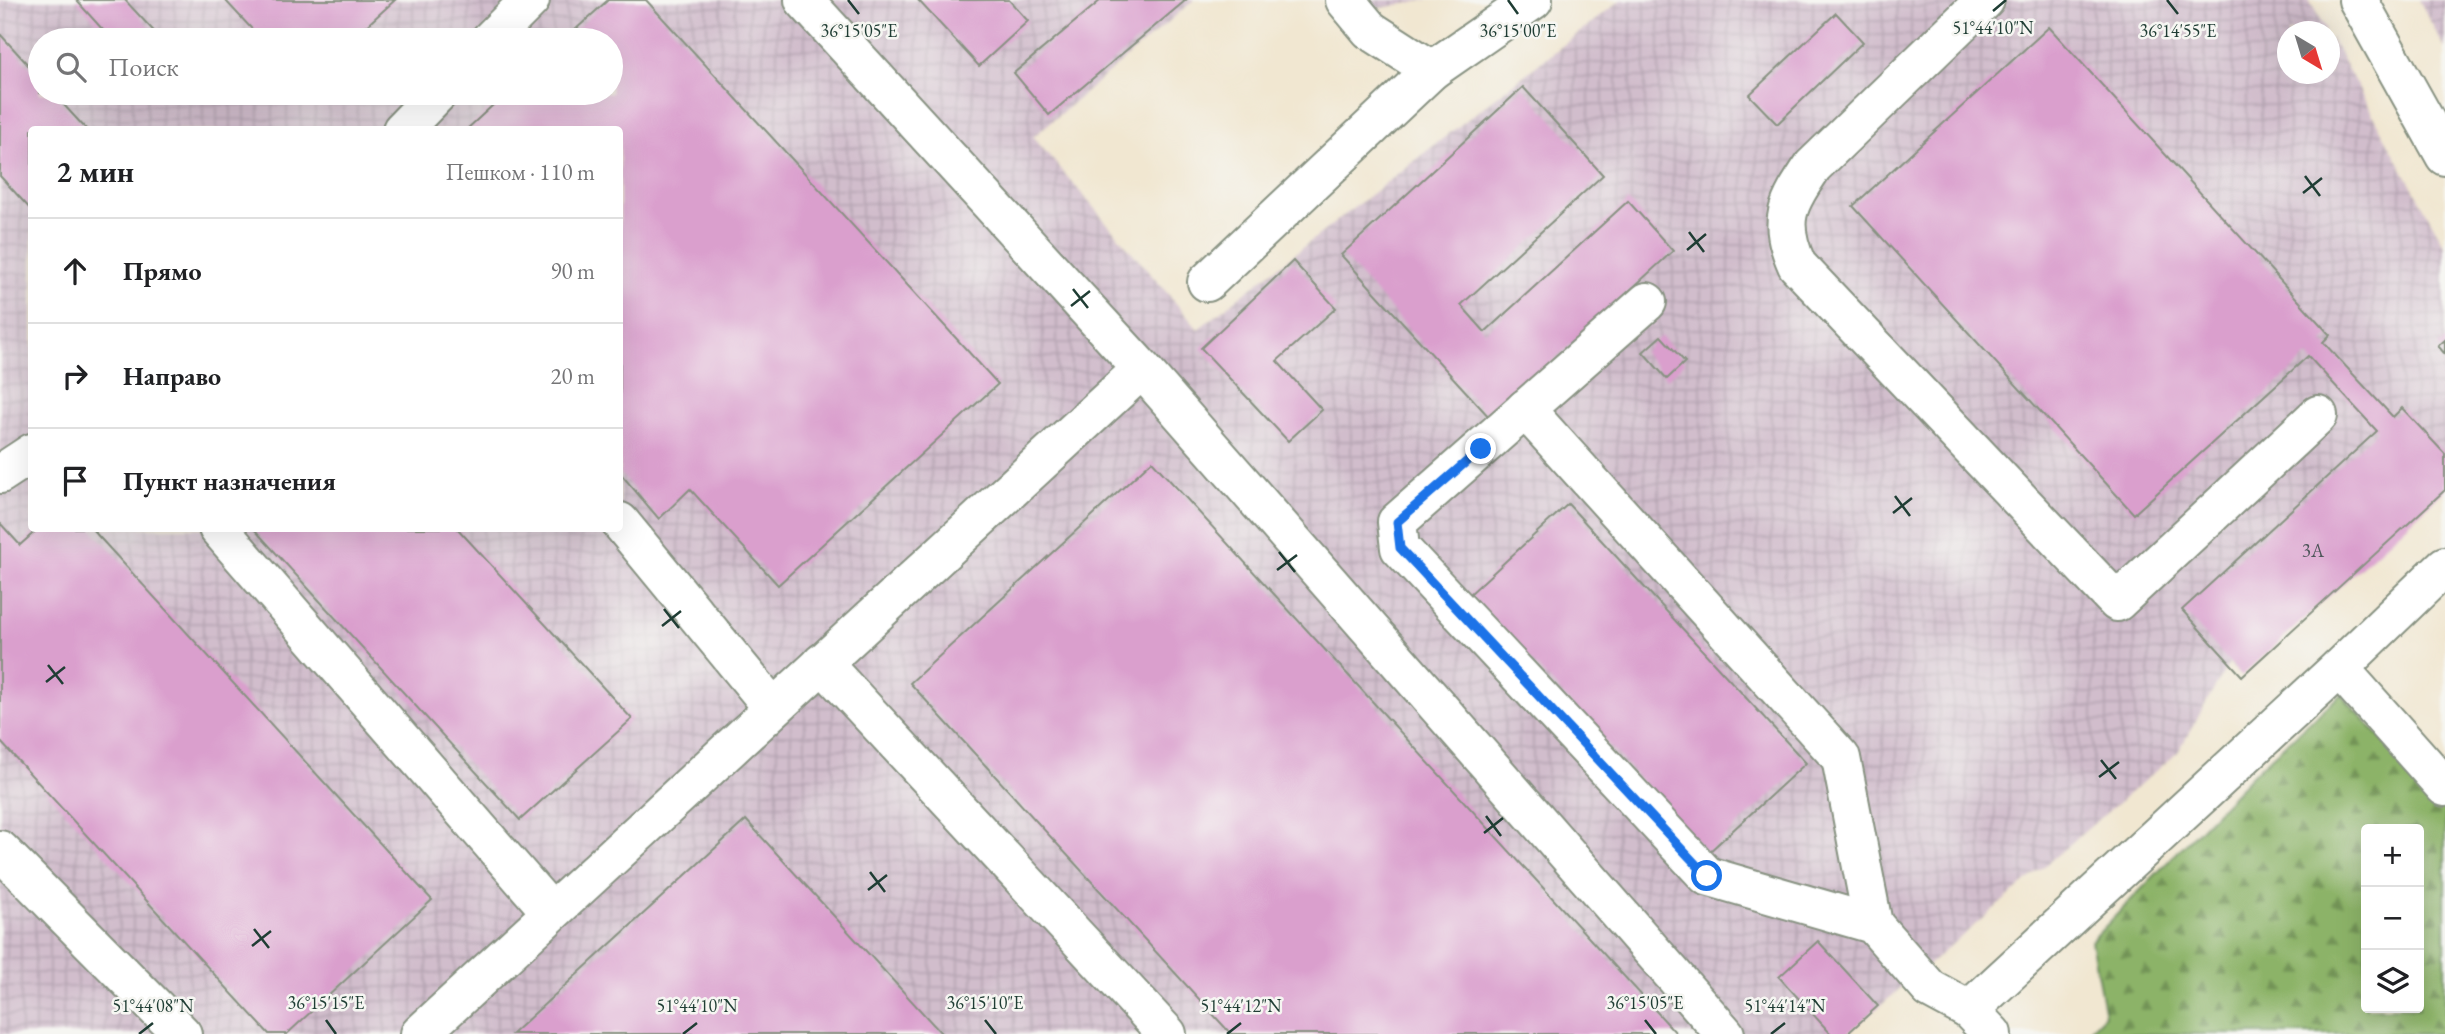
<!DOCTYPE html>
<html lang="ru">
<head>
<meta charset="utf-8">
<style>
  :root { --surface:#fff; --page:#f6f6f6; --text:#202124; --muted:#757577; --line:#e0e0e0 }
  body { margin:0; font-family:"EB Garamond",serif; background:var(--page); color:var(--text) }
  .controls { position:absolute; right:21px; bottom:21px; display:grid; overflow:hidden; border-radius:7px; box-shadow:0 7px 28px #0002 }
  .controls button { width:63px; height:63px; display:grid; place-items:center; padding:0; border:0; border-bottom:2px solid var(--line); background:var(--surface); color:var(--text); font:35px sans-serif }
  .compass { position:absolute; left:2277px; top:21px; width:63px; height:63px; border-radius:50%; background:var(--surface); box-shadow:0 7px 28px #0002; rotate:142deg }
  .stop { position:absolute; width:21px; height:21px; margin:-16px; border:5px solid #1a73e8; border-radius:50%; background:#fff }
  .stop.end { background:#1a73e8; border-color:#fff; box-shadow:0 2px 7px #0008 }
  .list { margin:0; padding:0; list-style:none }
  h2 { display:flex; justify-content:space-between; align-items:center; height:91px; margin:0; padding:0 28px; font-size:30px }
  h2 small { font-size:23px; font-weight:400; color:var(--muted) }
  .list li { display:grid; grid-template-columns:46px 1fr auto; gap:21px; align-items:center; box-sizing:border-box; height:105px; padding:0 28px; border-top:2px solid var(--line) }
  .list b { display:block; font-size:26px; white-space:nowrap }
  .list em { font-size:23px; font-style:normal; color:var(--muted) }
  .icon { flex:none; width:38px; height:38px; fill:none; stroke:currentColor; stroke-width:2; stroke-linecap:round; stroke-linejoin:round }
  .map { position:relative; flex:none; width:2445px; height:1034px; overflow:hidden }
  .search { position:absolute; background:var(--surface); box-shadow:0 7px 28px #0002; left:28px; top:28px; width:595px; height:77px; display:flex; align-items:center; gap:18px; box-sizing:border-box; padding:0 24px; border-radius:38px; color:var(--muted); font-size:26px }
  .panel { position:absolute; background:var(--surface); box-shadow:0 7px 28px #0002; left:28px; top:126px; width:595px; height:406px; border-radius:7px }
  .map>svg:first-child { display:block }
  .industrial { fill:url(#industrial-grid); fill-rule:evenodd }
  .forest { fill:url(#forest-firs); stroke:#56784e; stroke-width:2; fill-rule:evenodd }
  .building { fill:#da9fcd }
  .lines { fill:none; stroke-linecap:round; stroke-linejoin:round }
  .minor-casing { stroke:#889282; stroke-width:42 }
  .minor { stroke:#fff; stroke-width:38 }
  .route { stroke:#1a73e8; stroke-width:9 }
  .ticks { fill:none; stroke:#1f3d34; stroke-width:2.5 }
  .labels { text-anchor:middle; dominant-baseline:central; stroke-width:5; stroke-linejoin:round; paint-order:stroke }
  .number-label { font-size:19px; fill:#4e565a }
  .ticks-label { font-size:18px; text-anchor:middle; fill:#1f3d34; stroke:#f6f6f2; stroke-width:5; stroke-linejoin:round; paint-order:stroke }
</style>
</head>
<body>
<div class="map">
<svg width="2445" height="1034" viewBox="0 0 2445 1034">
  <defs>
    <pattern id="industrial-grid" width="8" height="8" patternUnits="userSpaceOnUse" patternTransform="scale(1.75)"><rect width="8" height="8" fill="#d1bdcc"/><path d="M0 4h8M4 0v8" fill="none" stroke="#b3a3b0"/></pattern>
    <pattern id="forest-firs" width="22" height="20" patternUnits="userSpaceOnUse" patternTransform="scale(1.75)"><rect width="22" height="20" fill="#8cb368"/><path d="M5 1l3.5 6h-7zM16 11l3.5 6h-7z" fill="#729356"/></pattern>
  </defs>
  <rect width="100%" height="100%" fill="#f6f6f2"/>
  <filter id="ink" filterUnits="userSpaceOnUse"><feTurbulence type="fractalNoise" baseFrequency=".0143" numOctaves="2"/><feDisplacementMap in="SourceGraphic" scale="14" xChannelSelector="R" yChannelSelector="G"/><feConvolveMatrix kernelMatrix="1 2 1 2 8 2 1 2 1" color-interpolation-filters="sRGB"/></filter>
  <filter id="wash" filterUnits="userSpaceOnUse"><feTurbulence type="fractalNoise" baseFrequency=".00686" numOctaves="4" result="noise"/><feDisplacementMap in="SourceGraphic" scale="28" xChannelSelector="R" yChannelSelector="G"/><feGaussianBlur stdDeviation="1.57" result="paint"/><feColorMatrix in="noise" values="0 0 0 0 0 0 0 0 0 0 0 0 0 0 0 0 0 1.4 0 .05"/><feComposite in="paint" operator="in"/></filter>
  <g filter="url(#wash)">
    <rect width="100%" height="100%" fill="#f1e7d1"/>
    <!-- industrial -->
    <g class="industrial">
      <path d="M0 0H1194L1033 137 1198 329 1621 0H2309L2327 31 2288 32V74H2330V37L2445 246V490L2242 676 2229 663 2178 752 1847 1034H0ZM40 40H611V93H40ZM32 130H620V528H32Z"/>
      <path d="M1360 0H1429L1368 10Z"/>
      <path d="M2419 0H2445V49Z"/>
    </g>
    <!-- forest -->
    <path class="forest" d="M2341 694 2445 809V1034H2086L2105 1015 2091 941 2261 766ZM2366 829H2419V1008H2366Z"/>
    <g id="blocks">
      <!-- building -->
      <g class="building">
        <path d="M76 0H125L162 40H112Z"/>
        <path d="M225 0H395L351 40H262Z"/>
        <path d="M608 0H646L998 384 778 585 690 489 659 519 620 473V130H466L506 93H611V40H564Z"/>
        <path d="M918 0H1009L1028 21 979 66Z"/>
        <path d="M1101 0H1186L1049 115 1014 73Z"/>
        <path d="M1836 13 1863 42 1777 124 1749 95Z"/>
        <path d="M2049 27 2330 335 2323 342 2393 417 2402 408 2445 454V490L2242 676 2182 610 2377 431 2308 356 2134 514 1853 206Z"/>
        <path d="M0 34 40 78V93H53L87 130H32V211L0 176Z"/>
        <path d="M1523 87 1603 175 1461 305 1485 332 1628 201 1673 251 1490 418 1341 255Z"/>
        <path d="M1293 261 1336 308 1277 361 1322 410 1288 441 1201 348Z"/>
        <path d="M1661 336 1685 362 1667 379 1643 352Z"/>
        <path d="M2445 340V354L2438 346Z"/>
        <path d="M1152 461 1677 1034H1231L910 683Z"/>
        <path d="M1568 504 1806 763 1708 853 1470 594Z"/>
        <path d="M0 523 20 545 39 528H91L432 900 287 1034H269L0 741Z"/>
        <path d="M253 528H457L632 719 520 820Z"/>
        <path d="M746 820 942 1034H512Z"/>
        <path d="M1818 941 1878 1006 1847 1034H1831L1779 977Z"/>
      </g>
    </g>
  </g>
  <g filter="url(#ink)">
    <use href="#blocks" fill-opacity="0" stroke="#889282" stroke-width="2"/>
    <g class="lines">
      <!-- minor casing -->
      <g class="minor-casing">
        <g id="minor">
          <path d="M1345 0 1370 30 1432 70 1533 0"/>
          <path d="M1985 0 1813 166C1787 205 1777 220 1797 265L2117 602 2318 415"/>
          <path d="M2358 0 2445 156"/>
          <path d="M490 40 530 0"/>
          <path d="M402 130 438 93"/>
          <path d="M1207 282 1432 70"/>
          <path d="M1647 302 1397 522 1400 548 1707 876 1873 924 1930 989 1969 1010"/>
          <path d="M1142 369 1725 1034"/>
          <path d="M1525 409 1841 758 1873 924"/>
          <path d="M0 474 32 453"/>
          <path d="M620 522 773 708"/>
          <path d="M218 528 551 912"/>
          <path d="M822 663 1167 1034"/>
          <path d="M2339 668 2445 787"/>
          <path d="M0 850 182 1034"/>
          <path d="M420 1034 1142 369 804 0"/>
          <path d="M1992 1034 1969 1010 2339 668 2445 566"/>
        </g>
      </g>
      <!-- minor -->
      <use href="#minor" class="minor"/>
    </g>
  </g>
  <g class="lines" filter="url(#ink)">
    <!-- route -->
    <path class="route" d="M1481 449 1397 522 1400 548 1707 876"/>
  </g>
  <!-- ticks -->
  <path class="ticks" d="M848 0 859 14M1508 0 1518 14M2167 0 2178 14M1993 11 2006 0M2305 176 2320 196M2303 193 2322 178M1689 232 1704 252M1687 250 1706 234M1073 289 1088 308M1071 306 1090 291M1895 496 1910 516M1893 513 1912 498M1279 552 1295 572M1277 570 1297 555M664 609 679 628M662 626 681 611M48 665 63 684M46 682 65 667M2101 760 2116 779M2099 777 2119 762M1486 816 1501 836M1484 833 1503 818M870 872 885 892M868 890 887 875M254 929 269 948M252 946 271 931M326 1020 336 1034M985 1020 996 1034M1645 1020 1656 1034M139 1034 153 1023M683 1034 697 1023M1227 1034 1241 1023M1771 1034 1785 1023"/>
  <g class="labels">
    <!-- number labels -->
    <g class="number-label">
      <text x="2313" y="550">3А</text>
    </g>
  </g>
  <g class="ticks-label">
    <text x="1993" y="34">51°44'10"N</text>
    <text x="1518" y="37">36°15'00"E</text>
    <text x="859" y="37">36°15'05"E</text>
    <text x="2178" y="37">36°14'55"E</text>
    <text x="326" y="1009">36°15'15"E</text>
    <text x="985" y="1009">36°15'10"E</text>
    <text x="1645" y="1009">36°15'05"E</text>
    <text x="153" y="1012">51°44'08"N</text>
    <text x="697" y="1012">51°44'10"N</text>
    <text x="1241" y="1012">51°44'12"N</text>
    <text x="1785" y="1012">51°44'14"N</text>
  </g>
</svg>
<div class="controls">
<button>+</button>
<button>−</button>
<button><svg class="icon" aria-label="layers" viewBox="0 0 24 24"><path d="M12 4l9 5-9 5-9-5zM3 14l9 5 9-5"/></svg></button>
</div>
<svg class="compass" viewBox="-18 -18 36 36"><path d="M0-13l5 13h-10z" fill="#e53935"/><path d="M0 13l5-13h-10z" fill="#757577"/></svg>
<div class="stop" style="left:1707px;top:876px"></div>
<div class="stop end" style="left:1481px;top:449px"></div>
<div class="search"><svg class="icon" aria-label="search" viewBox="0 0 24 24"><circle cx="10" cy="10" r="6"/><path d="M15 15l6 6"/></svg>Поиск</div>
<section class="panel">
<h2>2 мин<small>Пешком · 110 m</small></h2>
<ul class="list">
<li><svg class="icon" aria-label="ahead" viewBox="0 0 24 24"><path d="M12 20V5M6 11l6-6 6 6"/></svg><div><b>Прямо</b></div><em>90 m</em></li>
<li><svg class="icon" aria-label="right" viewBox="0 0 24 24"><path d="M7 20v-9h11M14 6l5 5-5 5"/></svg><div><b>Направо</b></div><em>20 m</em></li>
<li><svg class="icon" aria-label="arrive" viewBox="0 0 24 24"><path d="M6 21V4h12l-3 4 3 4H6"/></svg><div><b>Пункт назначения</b></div></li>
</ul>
</section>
</div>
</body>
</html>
